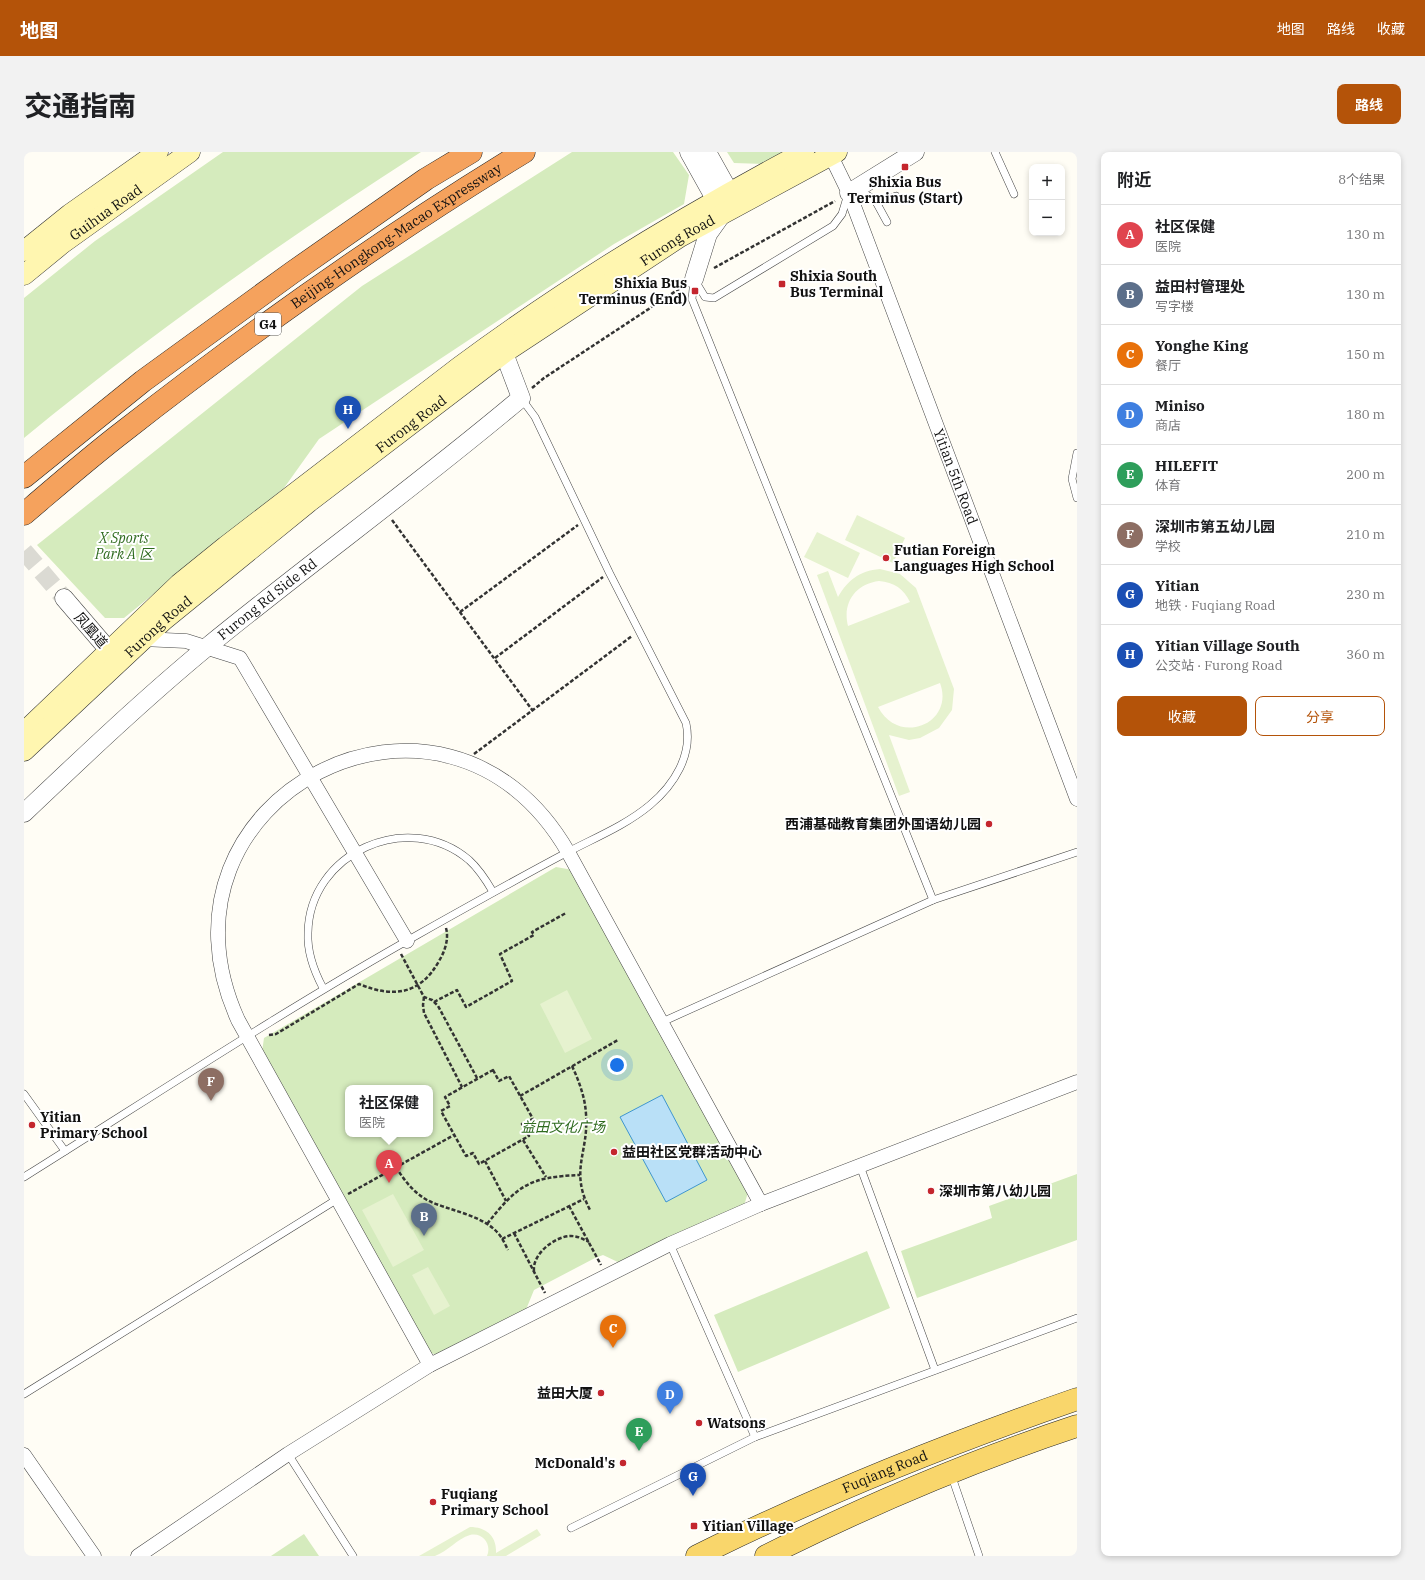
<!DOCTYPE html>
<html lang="zh">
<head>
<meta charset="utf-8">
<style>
  :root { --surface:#fff; --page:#f2f2f2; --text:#202124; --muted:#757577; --line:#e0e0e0; --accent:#b45309 }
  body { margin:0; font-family:"IBM Plex Serif","Noto Sans SC",serif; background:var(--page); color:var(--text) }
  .controls { position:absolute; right:12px; top:12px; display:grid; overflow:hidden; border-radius:8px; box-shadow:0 2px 6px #0003 }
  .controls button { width:36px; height:36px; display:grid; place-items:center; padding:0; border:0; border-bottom:1px solid var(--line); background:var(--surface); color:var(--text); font:20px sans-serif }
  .you { position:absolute; left:593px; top:913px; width:14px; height:14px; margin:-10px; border:3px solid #fff; border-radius:50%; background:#1a73e8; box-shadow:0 0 0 6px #1a73e833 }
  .badge { display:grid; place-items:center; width:26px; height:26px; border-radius:50%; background:var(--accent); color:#fff; font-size:13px; font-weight:700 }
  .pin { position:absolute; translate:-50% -33px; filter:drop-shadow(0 1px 2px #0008) }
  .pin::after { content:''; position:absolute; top:21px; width:14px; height:12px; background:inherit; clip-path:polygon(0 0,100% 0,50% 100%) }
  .popup { position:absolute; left:321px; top:933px; width:88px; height:52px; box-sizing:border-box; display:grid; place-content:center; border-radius:8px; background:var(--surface); filter:drop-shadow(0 1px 3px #0005); font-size:13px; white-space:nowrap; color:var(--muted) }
  .popup b { font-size:15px; color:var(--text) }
  .popup::after { content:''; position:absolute; left:50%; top:100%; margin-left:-8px; border:8px solid transparent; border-top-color:var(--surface) }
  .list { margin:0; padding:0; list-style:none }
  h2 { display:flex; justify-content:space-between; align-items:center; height:52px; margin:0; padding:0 16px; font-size:17px }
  h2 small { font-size:13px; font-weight:400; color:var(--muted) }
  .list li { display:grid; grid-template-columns:26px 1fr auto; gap:12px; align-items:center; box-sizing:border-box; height:60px; padding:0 16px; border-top:1px solid var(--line) }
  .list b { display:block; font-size:15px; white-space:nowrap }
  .list p { margin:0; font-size:13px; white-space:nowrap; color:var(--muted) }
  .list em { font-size:13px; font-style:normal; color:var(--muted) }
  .actions { display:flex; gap:8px; padding:12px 16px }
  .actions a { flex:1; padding:9px 0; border:1px solid var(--accent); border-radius:8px; text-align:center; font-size:14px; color:var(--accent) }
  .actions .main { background:var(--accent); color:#fff }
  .map { position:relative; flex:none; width:1053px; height:1404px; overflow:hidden; border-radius:8px }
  header { display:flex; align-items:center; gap:24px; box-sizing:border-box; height:56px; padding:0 20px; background:var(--accent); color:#fff }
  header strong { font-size:19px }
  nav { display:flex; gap:22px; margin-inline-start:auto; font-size:14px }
  .intro { display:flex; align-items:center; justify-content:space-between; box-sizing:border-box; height:96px; padding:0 24px }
  h1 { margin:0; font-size:28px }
  .button { padding:10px 18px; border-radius:8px; background:var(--accent); color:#fff; font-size:14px; font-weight:700 }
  main { display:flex; gap:24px; padding:0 24px }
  aside { flex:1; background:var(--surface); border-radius:8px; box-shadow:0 2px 6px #0003 }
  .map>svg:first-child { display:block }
  .green { fill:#d5ebbd; fill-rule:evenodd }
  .pitch { fill:#e6f2cf; fill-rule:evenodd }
  .water { fill:#b9e0f7; stroke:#3f96cf }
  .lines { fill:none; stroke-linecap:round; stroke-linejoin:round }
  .tertiary-tunnel { stroke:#dbdad3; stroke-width:18; stroke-dasharray:18 9; stroke-linecap:butt }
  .service-casing { stroke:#444; stroke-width:8 }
  .minor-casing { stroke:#444; stroke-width:15 }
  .tertiary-casing { stroke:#444; stroke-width:19 }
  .secondary-casing { stroke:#333; stroke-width:21 }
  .primary-casing { stroke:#222; stroke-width:23 }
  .motorway-casing { stroke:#222; stroke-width:23 }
  .path { stroke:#333; stroke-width:2.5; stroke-dasharray:4 2; stroke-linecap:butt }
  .service { stroke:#fff; stroke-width:7 }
  .minor { stroke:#fff; stroke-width:14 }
  .tertiary { stroke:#fff; stroke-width:18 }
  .secondary { stroke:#fff6b0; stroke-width:20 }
  .primary { stroke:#f9d66b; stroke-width:22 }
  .motorway { stroke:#f5a25d; stroke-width:22 }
  .poi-dot { fill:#c4262e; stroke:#fff; stroke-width:1.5 }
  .labels { text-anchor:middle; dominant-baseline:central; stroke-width:4; stroke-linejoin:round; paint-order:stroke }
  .shield { fill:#fff; stroke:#585858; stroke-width:1 }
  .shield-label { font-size:13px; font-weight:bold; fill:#111 }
  .poi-label { font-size:14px; font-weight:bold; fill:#111; stroke:#fff; text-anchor:start }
  .street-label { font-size:14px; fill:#111; stroke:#fff }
  .park-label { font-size:14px; font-style:italic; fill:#2f6b1f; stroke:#fff }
</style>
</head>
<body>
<header>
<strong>地图</strong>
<nav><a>地图</a><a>路线</a><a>收藏</a></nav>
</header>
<div class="intro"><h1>交通指南</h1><a class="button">路线</a></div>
<main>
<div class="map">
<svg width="1053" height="1404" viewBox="0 0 1053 1404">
  <rect width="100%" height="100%" fill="#fffdf5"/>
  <!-- green -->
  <g class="green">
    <path d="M199 0H397C260 88 126 182 0 286V146L71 89Z"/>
    <path d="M548 0H649L665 23 660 52 590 92 295 287 260 336 100 466H81L13 393 338 134Z"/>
    <path d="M703 0H764L742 12 710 11Z"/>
    <path d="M532 715 549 718 725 1037 719 1057 598 1112 579 1103 571 1106 510 1138 501 1160 417 1203 410 1202 400 1198 237 907 240 886ZM324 936H406V982H324Z"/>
    <path d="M1053 1022V1088L893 1146 877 1099 968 1066 965 1054Z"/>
    <path d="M843 1099 866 1156 714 1220 690 1163Z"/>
    <path d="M280 1382 295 1404H247Z"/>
  </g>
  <!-- pitch -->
  <g class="pitch">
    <path d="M833 363 881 386 869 411 821 388Z"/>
    <path d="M793 380 836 401 824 426 780 405Z"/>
    <path d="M856 417 876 422 892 436 930 537 928 558 915 576 896 586 885 588 865 583 886 640 875 644 793 423 804 419 814 445C824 428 835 419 856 417ZM855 429C870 430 880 437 886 450L824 474C818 450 832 432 855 429ZM916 531C931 571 875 595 854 555Z"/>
    <path d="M543 838 568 887 541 901 516 852Z"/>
    <path d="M369 1042 400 1098 369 1115 338 1058Z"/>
    <path d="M404 1115 426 1154 410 1163 388 1123Z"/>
    <path d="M446 1375C462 1375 473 1384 472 1401L513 1377 517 1383 482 1404H463C468 1393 459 1380 446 1383 433 1387 424 1399 411 1404 407 1404 400 1404 395 1404Z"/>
  </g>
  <!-- water -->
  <path class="water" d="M638 943 683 1028 642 1050 596 965Z"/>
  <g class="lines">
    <!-- tertiary-tunnel -->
    <path class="tertiary-tunnel" d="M0 399 40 446"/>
    <!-- service casing -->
    <g class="service-casing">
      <g id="service">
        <path d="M971 0 990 42"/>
        <path d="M833 37 851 48 863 70"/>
        <path d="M853 51 872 44"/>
        <path d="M670 127 668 147 909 748"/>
        <path d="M670 127 681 145 690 146 809 74 818 62 824 42"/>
        <path d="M1053 301 1048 327 1053 346"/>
        <path d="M299 836C290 819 283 801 284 781 285 701 384 656 445 708 455 717 462 728 469 740"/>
        <path d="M638 870 909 748 1053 700"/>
        <path d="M0 942 41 999"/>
        <path d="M836 1014 911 1218"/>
        <path d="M0 1025C131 943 260 858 395 782 443 755 491 728 540 702 568 687 601 674 626 653 650 633 669 603 662 571L585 420 511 265 497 246"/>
        <path d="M646 1092 731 1285"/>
        <path d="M0 1242 312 1048"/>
        <path d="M264 1302 329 1404"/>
        <path d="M927 1322 955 1404"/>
        <path d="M547 1376 731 1285 1053 1166"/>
      </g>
    </g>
    <!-- minor casing -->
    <g class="minor-casing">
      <g id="minor">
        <path id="s1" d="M807 4 825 41 1053 647"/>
        <path d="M118 487 162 489 216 506 383 789"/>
        <path d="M406 1213 214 868C113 645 421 486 544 700L737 1052"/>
        <path d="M0 1303 70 1404"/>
        <path d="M114 1404 264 1302 406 1213 646 1092 737 1052 1053 930"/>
      </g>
    </g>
    <!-- tertiary casing -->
    <g class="tertiary-casing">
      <g id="tertiary">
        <path d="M665 0 699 61 684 82 670 127"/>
        <path d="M683 0 712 52"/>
        <path d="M825 41 891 0"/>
        <path d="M40 446 94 509"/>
        <path id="s2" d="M0 661C60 604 120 547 183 495 287 410 395 332 497 246L480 201"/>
      </g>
    </g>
    <!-- secondary casing -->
    <g class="secondary-casing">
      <g id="secondary">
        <path d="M0 99 46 62 134 0"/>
        <path id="s3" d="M0 123 39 91 166 0"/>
        <path d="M0 580 155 432 202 394 435 215C544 134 661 63 780 0"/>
        <path id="s4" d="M0 599 140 468 285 350 480 201 656 85 813 0"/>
      </g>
    </g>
    <!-- primary casing -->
    <g class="primary-casing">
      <g id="primary">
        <path id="s5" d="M673 1404C796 1343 923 1292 1053 1247"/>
        <path d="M742 1404C842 1354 947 1309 1053 1274"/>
      </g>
    </g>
    <!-- motorway casing -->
    <g class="motorway-casing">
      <g id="motorway">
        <path d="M0 325 119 229 269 120 402 27 447 0"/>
        <path id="s6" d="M0 362C33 334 66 305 100 279 228 179 362 84 500 0"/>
      </g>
    </g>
    <!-- path -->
    <g class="path">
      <path d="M690 116 811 49"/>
      <path d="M508 236 520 226 658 135"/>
      <path d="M368 368 509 559"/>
      <path d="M436 460 554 373"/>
      <path d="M471 506 579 425"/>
      <path d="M450 602 608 484"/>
      <path d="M377 802 400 845 408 848 414 854 453 926"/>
      <path d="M400 845 399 853 400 861 438 935"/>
      <path d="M410 850 433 838 442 855 488 829 476 802 510 783 508 780 542 761"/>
      <path d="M245 883 252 882 262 876 335 832C369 846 396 843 415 809 421 799 425 787 422 776"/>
      <path d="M548 914C555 929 561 945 562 962 565 1001 545 1018 566 1058"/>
      <path d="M469 918 475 929 485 924 509 967 498 972 505 984 455 1012 449 1001 442 1004 417 959 426 954 421 945Z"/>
      <path d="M496 944 594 888"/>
      <path d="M499 988 522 1025"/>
      <path d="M461 1009 482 1049"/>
      <path d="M372 1015C380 1028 389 1040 403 1048 425 1059 456 1062 473 1080 478 1085 481 1092 484 1098"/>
      <path d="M324 1042 430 983"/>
      <path d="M545 1054 577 1113"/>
      <path d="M463 1072C494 1033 505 1025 556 1023"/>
      <path d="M490 1081 521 1141"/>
      <path d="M478 1087 560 1047"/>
      <path d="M510 1119C508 1102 531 1084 547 1084 554 1084 559 1087 565 1090"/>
    </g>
    <!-- service -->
    <use href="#service" class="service"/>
    <!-- minor -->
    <use href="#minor" class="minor"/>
    <!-- tertiary -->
    <use href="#tertiary" class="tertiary"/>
    <!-- secondary -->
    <use href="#secondary" class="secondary"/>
    <!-- primary -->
    <use href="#primary" class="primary"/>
    <!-- motorway -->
    <use href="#motorway" class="motorway"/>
  </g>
  <!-- markers -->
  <g class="poi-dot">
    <rect x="877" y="11" width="8" height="8" rx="2"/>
    <rect x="754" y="128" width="8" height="8" rx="2"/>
    <rect x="667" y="135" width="8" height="8" rx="2"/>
    <circle cx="862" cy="406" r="4"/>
    <circle cx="965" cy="672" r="4"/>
    <circle cx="8" cy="973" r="4"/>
    <circle cx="590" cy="1000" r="4"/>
    <circle cx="907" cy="1039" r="4"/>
    <circle cx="577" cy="1241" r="4"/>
    <circle cx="675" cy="1271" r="4"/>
    <circle cx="599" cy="1311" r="4"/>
    <circle cx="409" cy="1350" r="4"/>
    <rect x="666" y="1370" width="8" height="8" rx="2"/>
  </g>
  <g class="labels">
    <!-- shield labels -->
    <rect class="shield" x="231" y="161" width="26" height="22" rx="3"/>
    <g class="shield-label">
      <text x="244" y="172">G4</text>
    </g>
    <!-- poi labels -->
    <g class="poi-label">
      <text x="881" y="30" text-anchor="middle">Shixia Bus<tspan x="881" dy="16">Terminus (Start)</tspan></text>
      <text x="766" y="124">Shixia South<tspan x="766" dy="16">Bus Terminal</tspan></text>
      <text x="663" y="131" text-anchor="end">Shixia Bus<tspan x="663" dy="16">Terminus (End)</tspan></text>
      <text x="870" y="398">Futian Foreign<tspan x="870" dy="16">Languages High School</tspan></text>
      <text x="957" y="672" text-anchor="end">西浦基础教育集团外国语幼儿园</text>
      <text x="16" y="965">Yitian<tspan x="16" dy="16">Primary School</tspan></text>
      <text x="598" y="1000">益田社区党群活动中心</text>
      <text x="915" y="1039">深圳市第八幼儿园</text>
      <text x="569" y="1241" text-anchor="end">益田大厦</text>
      <text x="683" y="1271">Watsons</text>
      <text x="591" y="1311" text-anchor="end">McDonald's</text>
      <text x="417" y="1342">Fuqiang<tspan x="417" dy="16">Primary School</tspan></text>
      <text x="678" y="1374">Yitian Village</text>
    </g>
    <!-- street labels -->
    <g class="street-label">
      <text stroke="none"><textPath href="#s3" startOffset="103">Guihua Road</textPath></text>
      <text stroke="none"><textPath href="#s6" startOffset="465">Beijing-Hongkong-Macao Expressway</textPath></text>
      <text stroke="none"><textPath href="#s4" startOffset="831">Furong Road</textPath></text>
      <text stroke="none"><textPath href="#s4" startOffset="507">Furong Road</textPath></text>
      <text stroke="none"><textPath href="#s1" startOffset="344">Yitian 5th Road</textPath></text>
      <text stroke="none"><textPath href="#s2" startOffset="324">Furong Rd Side Rd</textPath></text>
      <text stroke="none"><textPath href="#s4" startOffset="183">Furong Road</textPath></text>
      <text transform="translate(67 478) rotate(49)">凤凰道</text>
      <text stroke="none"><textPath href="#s5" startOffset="206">Fuqiang Road</textPath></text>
    </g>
    <!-- park labels -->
    <g class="park-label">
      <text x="100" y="386">X Sports<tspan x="100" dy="16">Park A 区</tspan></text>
      <text x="539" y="975">益田文化广场</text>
    </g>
  </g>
</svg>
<div class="controls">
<button>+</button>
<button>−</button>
</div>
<div class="you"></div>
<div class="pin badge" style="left:365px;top:1031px;background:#e0444e">A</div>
<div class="popup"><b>社区保健</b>医院</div>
<div class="pin badge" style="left:400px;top:1084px;background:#5c6f8a">B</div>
<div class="pin badge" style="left:589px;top:1196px;background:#e8710a">C</div>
<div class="pin badge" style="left:646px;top:1262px;background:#3f7fe0">D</div>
<div class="pin badge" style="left:615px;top:1299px;background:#2e9e5b">E</div>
<div class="pin badge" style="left:187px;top:949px;background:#8d6e63">F</div>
<div class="pin badge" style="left:669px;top:1344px;background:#1a4fb4">G</div>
<div class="pin badge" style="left:324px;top:277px;background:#1a4fb4">H</div>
</div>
<aside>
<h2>附近<small>8个结果</small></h2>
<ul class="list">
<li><span class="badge" style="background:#e0444e">A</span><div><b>社区保健</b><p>医院</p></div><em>130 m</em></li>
<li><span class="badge" style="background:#5c6f8a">B</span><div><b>益田村管理处</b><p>写字楼</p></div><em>130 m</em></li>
<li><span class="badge" style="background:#e8710a">C</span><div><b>Yonghe King</b><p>餐厅</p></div><em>150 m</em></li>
<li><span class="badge" style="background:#3f7fe0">D</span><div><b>Miniso</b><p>商店</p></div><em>180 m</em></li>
<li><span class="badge" style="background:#2e9e5b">E</span><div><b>HILEFIT</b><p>体育</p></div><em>200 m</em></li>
<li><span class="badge" style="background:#8d6e63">F</span><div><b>深圳市第五幼儿园</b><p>学校</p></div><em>210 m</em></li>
<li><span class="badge" style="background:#1a4fb4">G</span><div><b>Yitian</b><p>地铁 · Fuqiang Road</p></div><em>230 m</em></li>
<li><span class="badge" style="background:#1a4fb4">H</span><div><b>Yitian Village South</b><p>公交站 · Furong Road</p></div><em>360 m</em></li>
</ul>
<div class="actions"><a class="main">收藏</a><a>分享</a></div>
</aside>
</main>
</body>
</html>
